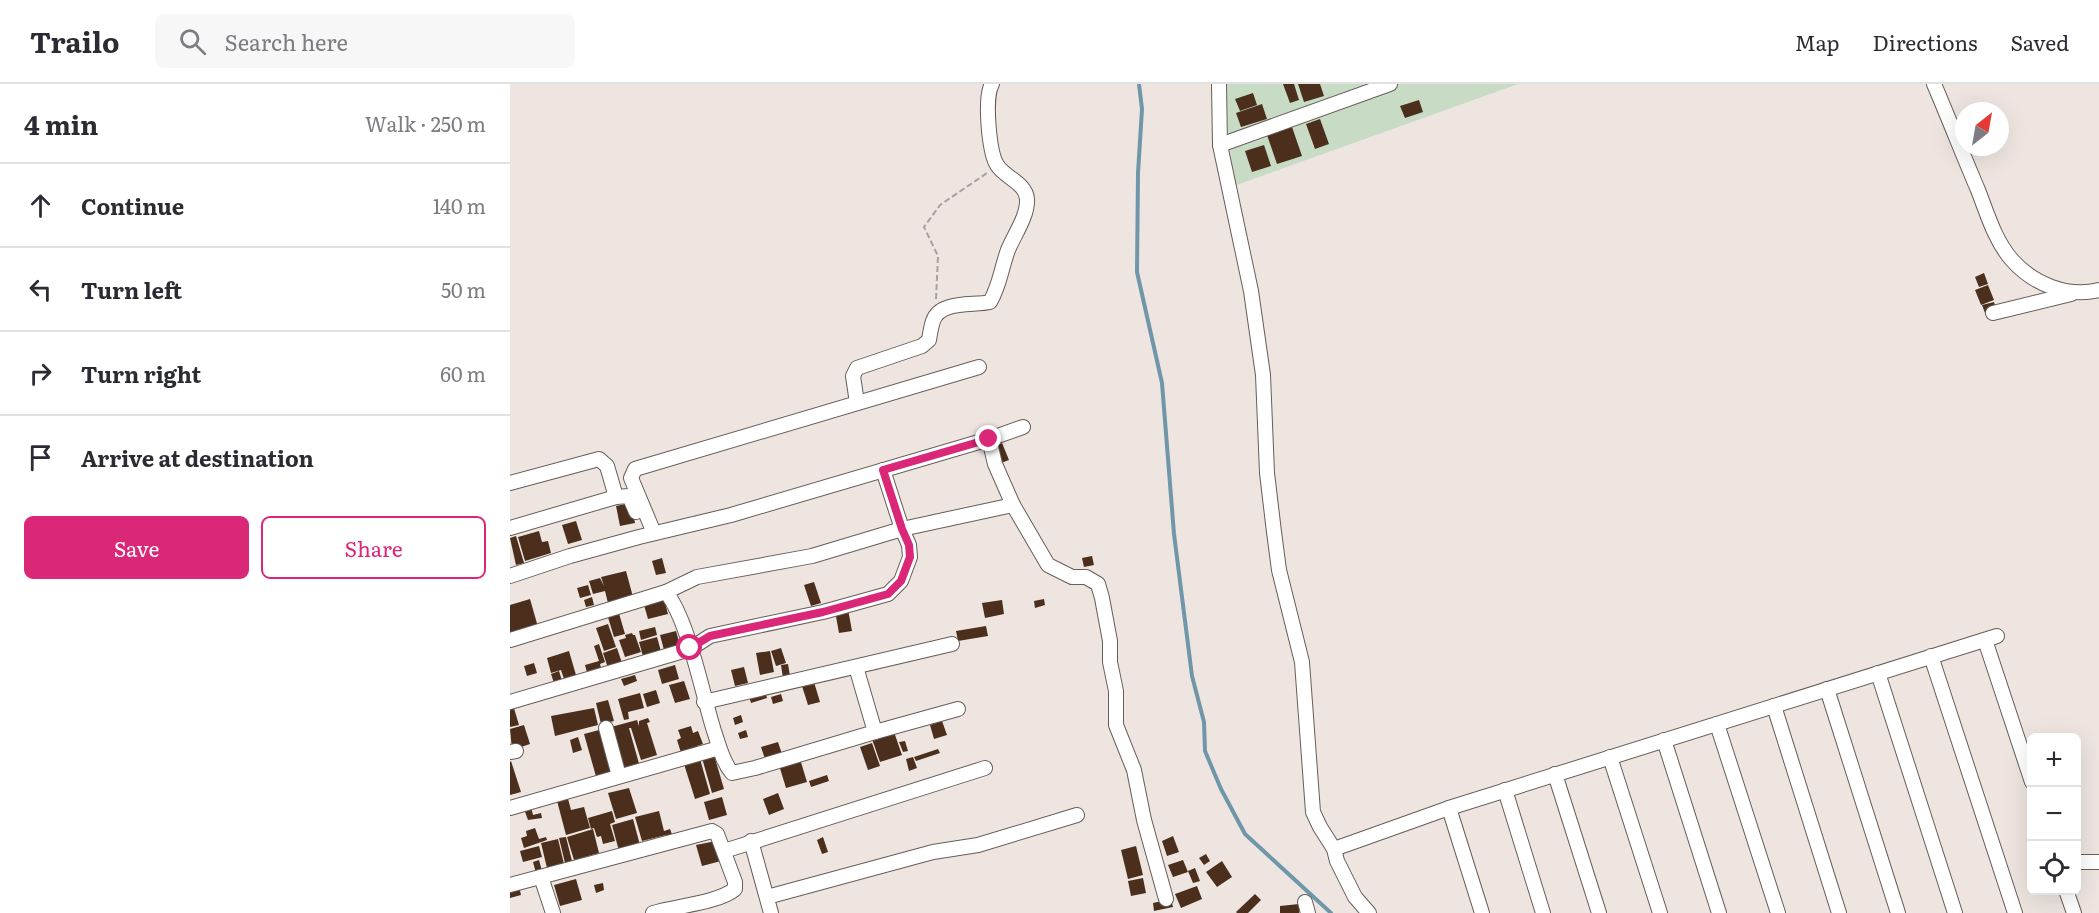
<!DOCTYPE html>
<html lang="en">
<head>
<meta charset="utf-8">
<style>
  :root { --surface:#fff; --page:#f7f7f7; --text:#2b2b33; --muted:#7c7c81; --line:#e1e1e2; --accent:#db2777 }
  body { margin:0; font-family:Literata,serif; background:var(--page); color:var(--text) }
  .controls { position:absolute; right:18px; bottom:18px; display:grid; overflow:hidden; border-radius:9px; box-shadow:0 6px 24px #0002 }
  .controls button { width:54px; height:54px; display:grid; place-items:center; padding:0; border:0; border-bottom:2px solid var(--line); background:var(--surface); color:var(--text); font:30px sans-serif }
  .compass { position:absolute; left:1445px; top:18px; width:54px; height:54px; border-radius:50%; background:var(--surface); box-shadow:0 6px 24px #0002; rotate:31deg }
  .stop { position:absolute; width:18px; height:18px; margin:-14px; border:4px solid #db2777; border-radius:50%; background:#fff }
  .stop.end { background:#db2777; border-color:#fff; box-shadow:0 2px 6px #0008 }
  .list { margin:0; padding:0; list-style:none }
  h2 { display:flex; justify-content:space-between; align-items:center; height:78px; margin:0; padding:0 24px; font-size:26px }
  h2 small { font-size:20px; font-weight:400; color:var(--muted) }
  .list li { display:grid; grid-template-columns:39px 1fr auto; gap:18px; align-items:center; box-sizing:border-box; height:84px; padding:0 24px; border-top:2px solid var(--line) }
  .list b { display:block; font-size:22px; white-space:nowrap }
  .list em { font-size:20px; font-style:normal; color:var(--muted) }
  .actions { display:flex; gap:12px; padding:18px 24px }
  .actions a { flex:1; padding:14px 0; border:2px solid var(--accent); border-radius:9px; text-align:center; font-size:21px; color:var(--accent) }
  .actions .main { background:var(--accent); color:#fff }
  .icon { flex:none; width:33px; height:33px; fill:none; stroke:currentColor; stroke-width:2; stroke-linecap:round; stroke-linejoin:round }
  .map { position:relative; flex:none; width:1589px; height:829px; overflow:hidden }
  header { display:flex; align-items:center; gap:36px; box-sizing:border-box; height:84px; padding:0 30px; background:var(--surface); border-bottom:2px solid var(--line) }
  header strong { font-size:28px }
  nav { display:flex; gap:33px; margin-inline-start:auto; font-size:21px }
  .search { width:420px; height:54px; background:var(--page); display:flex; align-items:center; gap:15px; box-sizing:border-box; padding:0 21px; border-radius:9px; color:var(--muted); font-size:22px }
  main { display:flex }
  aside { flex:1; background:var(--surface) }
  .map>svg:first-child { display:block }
  .green { fill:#c8dbc5 }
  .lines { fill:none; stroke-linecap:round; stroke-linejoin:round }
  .stream { stroke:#7096a9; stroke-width:4 }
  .building { fill:#4b2f1c }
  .minor-casing { stroke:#655e59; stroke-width:16 }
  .path { stroke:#a8a19d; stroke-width:2; stroke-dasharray:6 3; stroke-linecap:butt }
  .minor { stroke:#fff; stroke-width:14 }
  .route { stroke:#db2777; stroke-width:8 }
</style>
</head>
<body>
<header>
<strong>Trailo</strong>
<div class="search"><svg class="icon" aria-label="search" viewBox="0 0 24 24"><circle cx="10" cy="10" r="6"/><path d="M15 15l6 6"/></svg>Search here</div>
<nav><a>Map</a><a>Directions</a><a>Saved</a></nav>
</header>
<main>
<aside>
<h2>4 min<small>Walk · 250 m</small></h2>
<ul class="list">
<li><svg class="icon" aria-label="ahead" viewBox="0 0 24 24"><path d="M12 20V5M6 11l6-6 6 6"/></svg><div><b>Continue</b></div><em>140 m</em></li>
<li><svg class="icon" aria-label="left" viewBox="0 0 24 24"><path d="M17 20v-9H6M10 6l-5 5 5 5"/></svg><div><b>Turn left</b></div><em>50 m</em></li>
<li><svg class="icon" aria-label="right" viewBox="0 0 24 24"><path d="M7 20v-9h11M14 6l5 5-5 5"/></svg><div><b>Turn right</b></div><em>60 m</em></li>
<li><svg class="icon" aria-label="arrive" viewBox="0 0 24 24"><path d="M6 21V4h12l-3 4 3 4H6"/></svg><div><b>Arrive at destination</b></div></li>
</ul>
<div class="actions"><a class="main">Save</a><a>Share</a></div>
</aside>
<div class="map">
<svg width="1589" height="829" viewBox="0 0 1589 829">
  <rect width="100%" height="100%" fill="#eee5e0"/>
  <!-- green -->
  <path class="green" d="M713 0H1008L724 102Z"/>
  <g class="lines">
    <!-- stream -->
    <path class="stream" d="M629 0 632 25 628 89 627 188 652 299 664 450 682 592 694 638 695 667 711 705 735 750 821 829"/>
  </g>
  <!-- building -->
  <g class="building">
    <path d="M773 0H784L789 16 780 19Z"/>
    <path d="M788 0H810L814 12 794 18Z"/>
    <path d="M743 9 747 21 730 27 725 15Z"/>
    <path d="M909 16 913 28 895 34 890 22Z"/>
    <path d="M752 20 757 35 731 43 726 29Z"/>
    <path d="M810 35 819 60 805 65 796 40Z"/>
    <path d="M782 43 792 72 767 80 757 51Z"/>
    <path d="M754 61 761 82 742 88 735 67Z"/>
    <path d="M1474 189 1478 200 1469 203 1465 193Z"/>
    <path d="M1478 201 1484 216 1471 221 1465 206Z"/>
    <path d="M1484 218 1486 225 1475 229 1472 221Z"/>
    <path d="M492 359 499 376 491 379 485 362Z"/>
    <path d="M121 419 125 439 110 442 106 422Z"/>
    <path d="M66 437 72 456 58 460 52 441Z"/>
    <path d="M29 447 32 458 38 457 41 469 15 477 8 453Z"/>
    <path d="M6 452 14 479 6 481 0 454Z"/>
    <path d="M582 472 584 481 574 483 572 474Z"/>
    <path d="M152 474 156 489 146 491 142 477Z"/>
    <path d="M116 487 123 513 98 519 95 507 83 510 79 497 90 494 94 502 91 493Z"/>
    <path d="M304 498 311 519 301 522 294 501Z"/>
    <path d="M78 501 81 511 70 514 67 504Z"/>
    <path d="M82 513 84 521 76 523 74 516Z"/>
    <path d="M20 515 28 543 0 551V521Z"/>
    <path d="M154 515 158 530 138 535 134 521Z"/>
    <path d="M534 515 535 521 525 524 524 517Z"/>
    <path d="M492 516 494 530 475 534 472 519Z"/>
    <path d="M338 525 342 547 329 549 325 527Z"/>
    <path d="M108 526 115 550 104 553 97 530Z"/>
    <path d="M98 540 106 563 94 567 86 544Z"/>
    <path d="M476 542 478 552 448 557 446 547Z"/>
    <path d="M145 543 147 551 131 556 129 547Z"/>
    <path d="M166 547 170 561 154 566 150 551Z"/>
    <path d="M122 549 123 551H125L131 568 115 573 109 556 116 554 115 551Z"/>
    <path d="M147 553 152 571 134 576 129 558Z"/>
    <path d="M89 560 95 578 90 580 92 588 78 592 75 581 89 577 84 562Z"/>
    <path d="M107 564 112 579 98 584 93 569Z"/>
    <path d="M271 564 276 579 266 582 261 567Z"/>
    <path d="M59 567 66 591 54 595 51 586 41 589 37 574Z"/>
    <path d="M260 567 264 588 250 591 246 569Z"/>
    <path d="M24 579 27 589 17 592 14 582Z"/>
    <path d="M278 580 280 592 273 594 271 581Z"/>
    <path d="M165 581 169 595 152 600 148 586Z"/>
    <path d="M234 583 238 599 225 602 221 586Z"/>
    <path d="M49 587 53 600 45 602 41 590Z"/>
    <path d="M125 591 127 597 114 602 111 595Z"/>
    <path d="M174 597 180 615 165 619 159 601Z"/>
    <path d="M304 598 310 618 298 621 292 602Z"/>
    <path d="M146 606 150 619 137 623 133 610Z"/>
    <path d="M255 607 257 614 241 619 239 612Z"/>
    <path d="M130 609 134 624 118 628 119 635 114 636 108 615Z"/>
    <path d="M271 610 273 617 263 620 261 613Z"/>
    <path d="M98 616 104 637 91 640 86 619Z"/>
    <path d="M3 621 9 641 0 643V622Z"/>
    <path d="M84 624 88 641 45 652 41 632Z"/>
    <path d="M231 631 233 638 225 641 223 634Z"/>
    <path d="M138 634 140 638 137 639 147 671 131 676 121 644H119L130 683 114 688 101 643 127 636 129 642V637Z"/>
    <path d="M432 637 437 651 424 655 420 641Z"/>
    <path d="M14 641 20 660 2 666 0 645Z"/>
    <path d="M181 642 183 649 188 647 193 660 187 662 189 667 172 672 167 656 171 654 168 646Z"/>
    <path d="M93 645 106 691 87 696 74 650Z"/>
    <path d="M236 646 238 653 230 655 228 649Z"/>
    <path d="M384 648 392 671 370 678 362 655Z"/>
    <path d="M68 653 72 666 63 669 60 656Z"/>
    <path d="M395 657 398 667 393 668 389 658Z"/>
    <path d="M268 658 272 670 255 675 251 663Z"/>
    <path d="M362 659 370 682 358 686 350 663Z"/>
    <path d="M428 665 430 669 406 677 404 673Z"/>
    <path d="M204 671 214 705 202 709 192 674Z"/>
    <path d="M403 673 407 684 399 687 396 675Z"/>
    <path d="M190 675 200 710 185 715 174 680Z"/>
    <path d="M290 675 297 698 276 704 269 681Z"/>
    <path d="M1 677 11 708 0 711V678Z"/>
    <path d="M317 691 319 697 301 703 299 697Z"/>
    <path d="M119 704 127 729 106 735 98 709Z"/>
    <path d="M268 709 274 725 259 731 253 715Z"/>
    <path d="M57 711 61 726 74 723 80 744 56 751 46 713Z"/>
    <path d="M212 713 217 731 199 736 194 718Z"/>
    <path d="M21 723 23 731 31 729 32 734 18 736 14 725Z"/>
    <path d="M102 727 105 738 100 740 105 757 93 760 91 752 87 753 84 744 81 745 78 734Z"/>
    <path d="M149 727 154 747 160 745 163 753 157 754 156 751 132 757 125 733Z"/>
    <path d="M123 735 130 761 109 767 102 741Z"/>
    <path d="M25 744 29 755 36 753 37 756 14 764 11 754 17 752 16 747Z"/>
    <path d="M83 745 89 769 64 776 57 753Z"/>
    <path d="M663 752 669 768 657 772 652 757Z"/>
    <path d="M56 753 62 777 55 779 49 754Z"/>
    <path d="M313 753 318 768 312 770 307 756Z"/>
    <path d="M48 755 54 780 37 784 31 759Z"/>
    <path d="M206 757 211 777 192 782 186 761Z"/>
    <path d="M29 762 32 773 13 778 10 767Z"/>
    <path d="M626 762 633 791 618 795 611 766Z"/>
    <path d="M696 770 700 777 694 781 689 774Z"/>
    <path d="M29 776 32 787 26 789 23 778Z"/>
    <path d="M673 776 678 788 663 793 658 781Z"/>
    <path d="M712 777 722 793 707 803 696 788Z"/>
    <path d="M685 784 690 797 683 799 678 787Z"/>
    <path d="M633 794 636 809 621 812 618 797Z"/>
    <path d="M66 795 72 816 50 822 44 801Z"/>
    <path d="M93 799 94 806 86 809 84 801Z"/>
    <path d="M9 802 11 811 0 814V804Z"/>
    <path d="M687 802 692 815 671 824 665 810Z"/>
    <path d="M745 810 751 816 738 829H727L726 828Z"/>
    <path d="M661 815 663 823 644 827 643 819Z"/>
    <path d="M789 820V829H770V822Z"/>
  </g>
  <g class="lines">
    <!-- minor casing -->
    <g class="minor-casing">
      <g id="minor">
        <path d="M709 0 710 61 741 207 753 291 757 389 764 448 769 486 792 578 803 728 810 743 824 765 827 777 845 813 859 829"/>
        <path d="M1424 0C1439 35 1453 71 1468 106 1477 129 1485 157 1502 176 1523 200 1558 214 1589 206"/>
        <path d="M710 61 880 0"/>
        <path d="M1483 229 1561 210"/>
        <path d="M347 319 343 292 347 284 412 262 419 256C420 250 421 243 423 237 430 216 463 222 480 218 490 201 491 185 498 166 504 151 518 132 517 115 516 99 494 93 487 81 479 68 474 13 482 0"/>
        <path d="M479 355 485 380 503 421"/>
        <path d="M0 399 89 375 97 382 106 413 119 412 126 428"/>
        <path d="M0 444 106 413"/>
        <path d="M144 449 121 394 125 385 469 283"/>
        <path d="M0 492 60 472 129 453 221 431 479 355 513 343"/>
        <path d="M156 508 187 493 302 472 392 445 503 421 538 481 562 493H576L588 500 592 514 600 557V578L606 607V641L624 686 634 736 656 815"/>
        <path d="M0 556 156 508C179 538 192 609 204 647 209 661 212 677 222 689L245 684 365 648 346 583"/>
        <path d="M1475 556 1522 698"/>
        <path d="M1421 572 1505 829"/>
        <path d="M1368 589 1445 829"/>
        <path d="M1317 605 1388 829"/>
        <path d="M0 618 180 565 200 552 313 528 378 510 391 497 400 473 399 461 392 445 373 386"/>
        <path d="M194 618 442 560"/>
        <path d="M1264 622 1329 829"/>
        <path d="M1207 640 1268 829"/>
        <path d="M96 644 109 692"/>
        <path d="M365 648 448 625"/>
        <path d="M1154 656 1209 829"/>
        <path d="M0 668 6 667"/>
        <path d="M1100 673 1150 829"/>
        <path d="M1045 690 1089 829"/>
        <path d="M995 706 1033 829"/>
        <path d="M0 724 209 664"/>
        <path d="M939 724 972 829"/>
        <path d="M241 757 261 829"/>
        <path d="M824 765 939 724 1487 552"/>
        <path d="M214 767 475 684"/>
        <path d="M1566 778H1589"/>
        <path d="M31 793 43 829"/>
        <path d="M0 801 202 747 207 750 225 798V805C208 819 165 822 143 829"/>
        <path d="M1556 806 1564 829"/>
        <path d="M257 813 423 768 468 761 567 731"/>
        <path d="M795 818 798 829"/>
      </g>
    </g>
    <!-- path -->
    <path class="path" d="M426 215 428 172 414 143 430 121 477 89"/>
    <!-- minor -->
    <use href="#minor" class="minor"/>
  </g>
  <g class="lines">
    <!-- route -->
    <path class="route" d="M180 564 200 552 313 528 378 510 391 497 400 473 399 461 392 445 373 386 479 355"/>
  </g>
</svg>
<div class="controls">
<button>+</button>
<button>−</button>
<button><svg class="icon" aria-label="locate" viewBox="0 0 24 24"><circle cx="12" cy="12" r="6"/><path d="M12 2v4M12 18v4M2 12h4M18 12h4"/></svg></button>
</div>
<svg class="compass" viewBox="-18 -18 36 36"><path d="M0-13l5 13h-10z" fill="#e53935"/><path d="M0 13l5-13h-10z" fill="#7c7c81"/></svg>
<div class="stop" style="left:180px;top:564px"></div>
<div class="stop end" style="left:479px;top:355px"></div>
</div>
</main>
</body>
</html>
